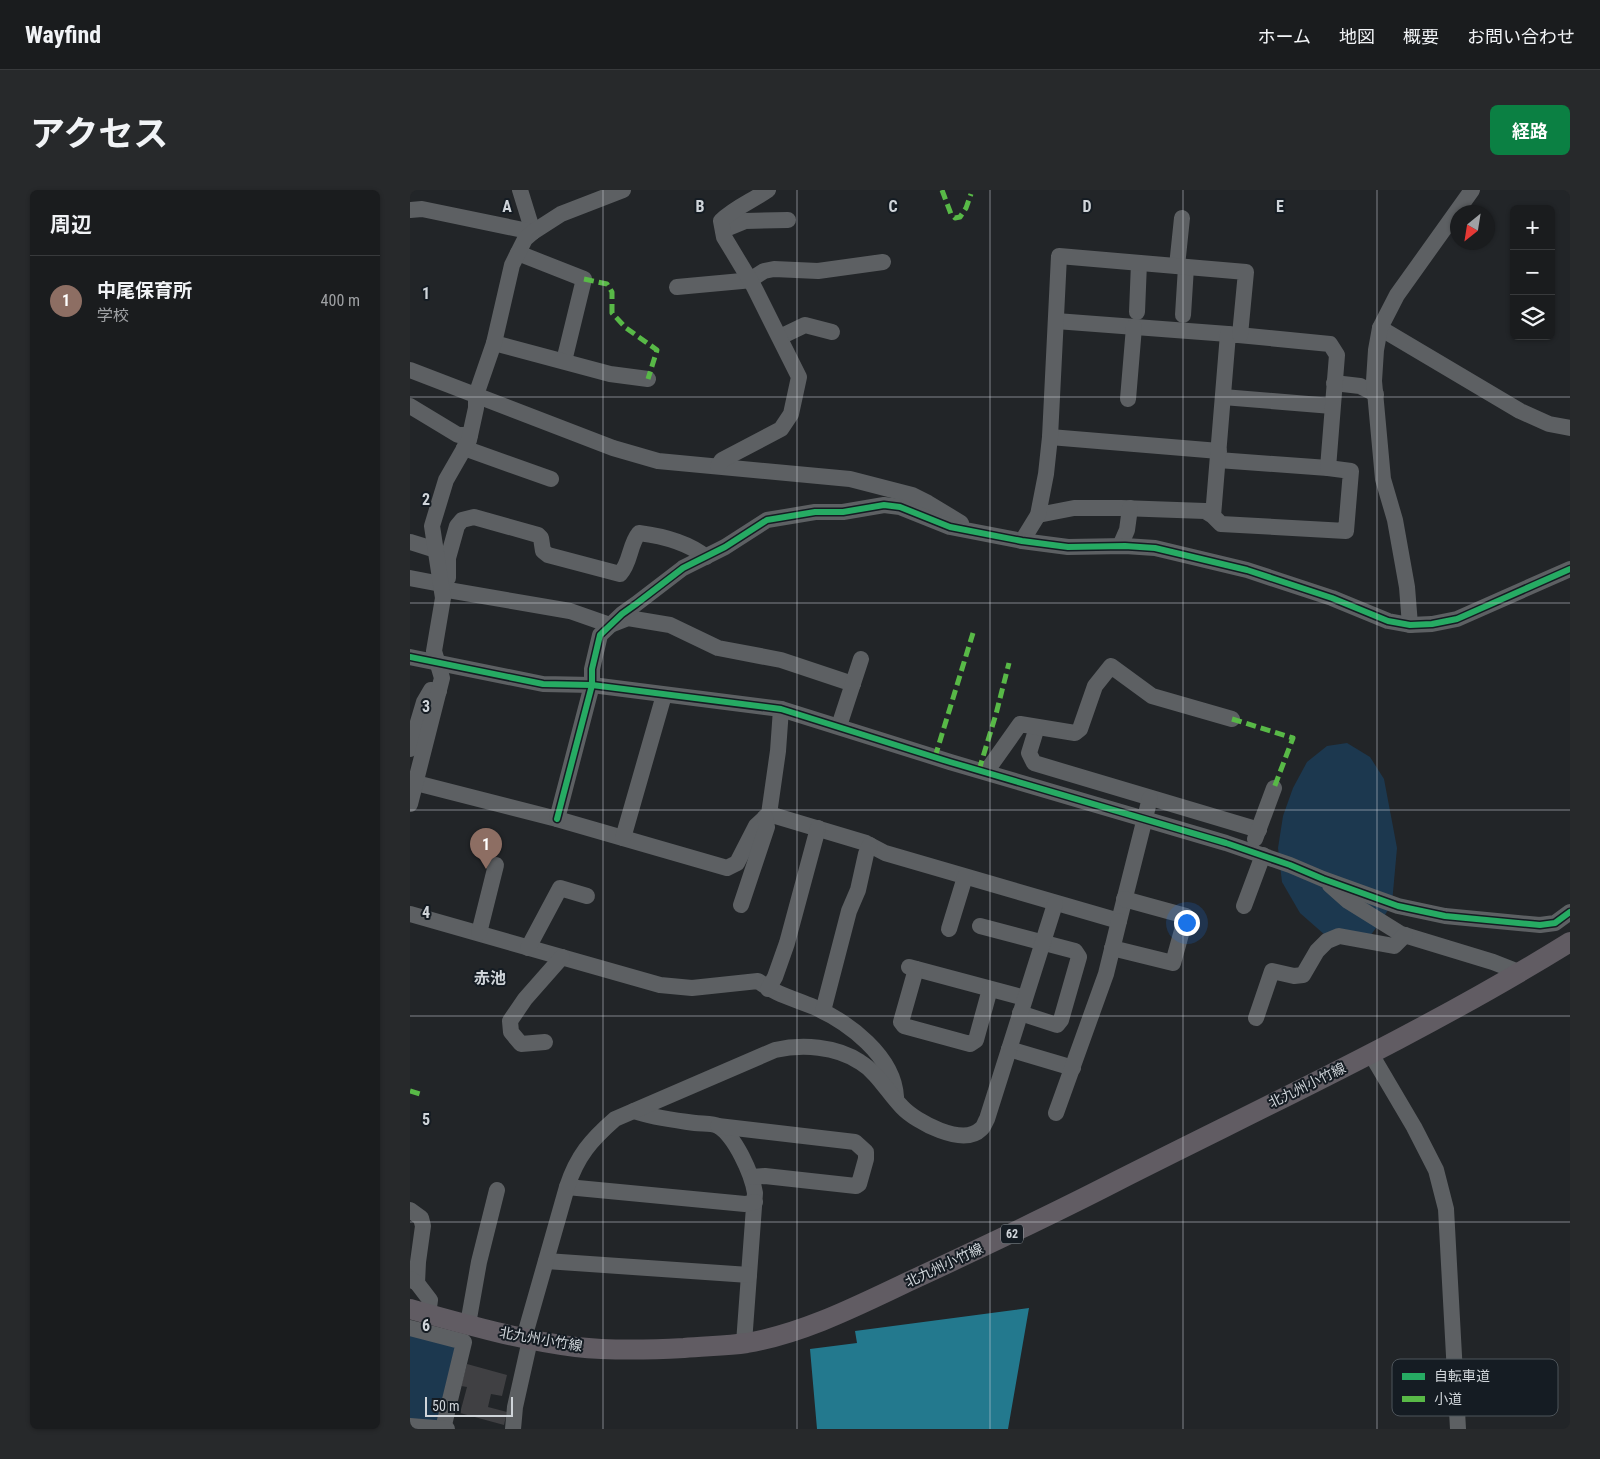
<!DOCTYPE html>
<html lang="ja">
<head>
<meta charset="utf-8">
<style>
  :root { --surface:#1a1c1e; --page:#27292b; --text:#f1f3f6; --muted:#9fa1a4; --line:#383a3c; --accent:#0b8043 }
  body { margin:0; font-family:"Roboto Condensed","Noto Sans JP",sans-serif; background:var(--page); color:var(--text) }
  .controls { position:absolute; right:15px; top:15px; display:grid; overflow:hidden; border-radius:8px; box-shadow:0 1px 4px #0004 }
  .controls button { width:45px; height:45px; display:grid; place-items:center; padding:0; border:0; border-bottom:1px solid var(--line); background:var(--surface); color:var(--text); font:25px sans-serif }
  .compass { position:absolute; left:1040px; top:15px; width:45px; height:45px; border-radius:50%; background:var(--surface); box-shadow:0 1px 4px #0004; rotate:210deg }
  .scale { position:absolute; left:15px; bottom:12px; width:88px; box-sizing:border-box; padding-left:5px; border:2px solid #d0d5da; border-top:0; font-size:14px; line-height:18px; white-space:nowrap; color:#d0d5da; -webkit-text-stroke:4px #151c23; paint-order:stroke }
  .you { position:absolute; left:776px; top:732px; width:18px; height:18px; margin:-12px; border:4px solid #fff; border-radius:50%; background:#1a73e8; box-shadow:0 0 0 8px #1a73e833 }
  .badge { display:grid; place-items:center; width:32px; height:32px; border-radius:50%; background:var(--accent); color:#fff; font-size:16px; font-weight:700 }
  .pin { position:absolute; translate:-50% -41px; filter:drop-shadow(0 1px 2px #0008) }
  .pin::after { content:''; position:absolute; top:26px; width:18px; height:15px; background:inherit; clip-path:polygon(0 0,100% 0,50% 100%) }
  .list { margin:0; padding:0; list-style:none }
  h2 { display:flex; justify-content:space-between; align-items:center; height:65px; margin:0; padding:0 20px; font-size:21px }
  h2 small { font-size:16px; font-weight:400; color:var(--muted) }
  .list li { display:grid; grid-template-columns:32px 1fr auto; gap:15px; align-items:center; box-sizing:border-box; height:90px; padding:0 20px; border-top:1px solid var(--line) }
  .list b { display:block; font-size:19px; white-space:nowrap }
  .list p { margin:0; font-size:16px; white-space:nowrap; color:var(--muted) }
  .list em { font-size:16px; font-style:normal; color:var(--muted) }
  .icon { flex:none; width:28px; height:28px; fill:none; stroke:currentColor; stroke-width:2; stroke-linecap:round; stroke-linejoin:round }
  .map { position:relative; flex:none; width:1160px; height:1239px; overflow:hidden; border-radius:8px }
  header { display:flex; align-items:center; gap:30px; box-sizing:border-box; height:70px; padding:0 25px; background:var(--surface); border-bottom:1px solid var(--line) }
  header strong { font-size:24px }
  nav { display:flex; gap:28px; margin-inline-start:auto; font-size:18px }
  .intro { display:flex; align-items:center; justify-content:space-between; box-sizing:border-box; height:120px; padding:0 30px }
  h1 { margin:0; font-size:35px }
  .button { padding:12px 22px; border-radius:8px; background:var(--accent); color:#fff; font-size:18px; font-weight:700 }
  main { display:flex; gap:30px; padding:0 30px }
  aside { flex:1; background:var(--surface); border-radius:8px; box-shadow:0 1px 4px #0004 }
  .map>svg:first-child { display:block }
  .green { fill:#1c384f }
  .water { fill:#23798e }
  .building { fill:#404043 }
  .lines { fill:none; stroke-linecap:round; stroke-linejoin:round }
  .minor { stroke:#5d6063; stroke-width:16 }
  .major { stroke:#615c63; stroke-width:20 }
  .quiet { stroke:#58b947; stroke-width:5; stroke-dasharray:10 5; stroke-linecap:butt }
  .cycleway-casing { stroke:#151c23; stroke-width:9 }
  .cycleway { stroke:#26ab63; stroke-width:6 }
  .grid { fill:none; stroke:#d0d5da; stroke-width:1; stroke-opacity:0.55 }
  .labels { text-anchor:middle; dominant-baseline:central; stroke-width:4; stroke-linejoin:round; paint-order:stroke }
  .shield { fill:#151c23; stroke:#989ea3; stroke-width:1 }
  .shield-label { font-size:12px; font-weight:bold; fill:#d0d5da }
  .street-label { font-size:14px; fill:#d0d5da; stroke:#151c23 }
  .quarter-label { font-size:16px; font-weight:bold; fill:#d0d5da; stroke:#151c23 }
  .key { fill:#151c23; stroke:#4d545a; stroke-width:1 }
  .key-label { font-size:14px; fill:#d0d5da }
  .grid-label { font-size:16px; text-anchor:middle; font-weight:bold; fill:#d0d5da; stroke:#151c23; stroke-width:4; stroke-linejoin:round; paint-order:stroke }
</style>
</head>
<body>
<header>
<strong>Wayfind</strong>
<nav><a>ホーム</a><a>地図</a><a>概要</a><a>お問い合わせ</a></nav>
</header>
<div class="intro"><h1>アクセス</h1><a class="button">経路</a></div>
<main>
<aside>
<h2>周辺<small></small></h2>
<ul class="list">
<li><span class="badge" style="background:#8d6e63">1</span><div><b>中尾保育所</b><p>学校</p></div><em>400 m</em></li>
</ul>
</aside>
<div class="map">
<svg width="1160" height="1239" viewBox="0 0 1160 1239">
  <rect width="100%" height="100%" fill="#222528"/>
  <!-- green -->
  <g class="green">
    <path d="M937 553 960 567 974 589 987 658 982 713 972 730 957 750 915 745 890 723 872 692 868 658 873 626 883 598 897 572 917 556Z"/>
    <path d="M0 1143 47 1156 29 1235 0 1232Z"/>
  </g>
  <!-- water -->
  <path class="water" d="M619 1118 598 1239H407L400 1159 447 1153 445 1141Z"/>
  <!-- building -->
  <path class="building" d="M57 1174 97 1185 92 1206 81 1204 78 1217 97 1222 94 1235 50 1223 57 1197 51 1196Z"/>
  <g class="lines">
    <!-- minor -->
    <g class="minor">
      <path d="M110 0 123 42"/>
      <path d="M0 20 12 19 123 42"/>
      <path d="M313 40 335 31 378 30"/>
      <path d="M108 63 174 89 154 171"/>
      <path d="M767 76 772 28"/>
      <path d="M267 97 332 91 340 90 354 81 364 79 408 81 473 72"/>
      <path d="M727 122 729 73"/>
      <path d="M773 125 776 77"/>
      <path d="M646 131 818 144"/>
      <path d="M970 138 1110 221 1139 234 1160 238"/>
      <path d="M370 147 395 135 422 142"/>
      <path d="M84 153 200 184 238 189"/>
      <path d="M0 180 203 258 248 271 440 289 502 305 518 313 551 333"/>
      <path d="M924 193 950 196 966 204"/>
      <path d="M813 207 922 216"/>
      <path d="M718 209 724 137"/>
      <path d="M0 216 48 245H60"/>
      <path d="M640 247 809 261"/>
      <path d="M54 258 141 289"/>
      <path d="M808 270 918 278"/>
      <path d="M308 276 312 270 371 239 381 224 389 187 343 95 314 47 311 31C324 18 342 11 358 0"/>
      <path d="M628 325 664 318H711L795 321 803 326 811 334 936 341 941 281 918 278 927 165 920 154 818 144 803 326"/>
      <path d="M612 351 628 325 636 284 640 247 649 66 836 82 830 145"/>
      <path d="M0 352 26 360"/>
      <path d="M710 356 717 340 720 318"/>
      <path d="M0 388 31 394"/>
      <path d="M38 388V368L47 336 52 330 64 327 128 345 131 348 133 361 138 365 210 384C221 372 219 355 229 343 253 346 277 352 296 367"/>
      <path d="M32 399 160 421 200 435 218 428 260 435 308 458 371 470 443 494"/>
      <path d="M1000 435 997 397 985 330 973 289 964 191 966 160 970 138 987 105 1062 0"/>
      <path d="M0 467 133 494 182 495 371 519 540 572 816 653 880 675 913 689 988 716 1035 726 1130 735 1145 733 1160 722"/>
      <path d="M429 536 451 469"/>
      <path d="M627 537 619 563 624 573 849 640"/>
      <path d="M0 559 14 512 21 500 29 501"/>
      <path d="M576 582 610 534 665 543 670 539 685 496 701 476 742 506 822 529"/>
      <path d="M6 593 147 629 317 678 327 673 346 636 359 624 368 561 371 519"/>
      <path d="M0 614 32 488 24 461 33 408 22 336 36 290 59 250 66 218V205L84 153 102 75 115 49 123 42 151 24 213 0"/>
      <path d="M359 624 456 653 475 663 709 731 740 608"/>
      <path d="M147 629 182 495V479L190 445 212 424 226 414 273 378 315 357 357 330 405 322H433L474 315 490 317 540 337 612 351 658 357 715 356 745 358 837 380 922 408 978 431 1000 435 1022 434 1047 429 1160 379"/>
      <path d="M213 648 254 505"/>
      <path d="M845 649 864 598"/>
      <path d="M920 695 938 711 991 744 1083 772 1111 783"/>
      <path d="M331 715 357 637 355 627"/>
      <path d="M834 716 853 665"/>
      <path d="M0 724 250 795 282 798 348 791C367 805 383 808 404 817 438 832 484 866 486 907"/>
      <path d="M570 736 665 761 669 767 651 830 647 835 610 823"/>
      <path d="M539 739 555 687"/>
      <path d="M69 743 86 675"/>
      <path d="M118 758 150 698 177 706"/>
      <path d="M702 758 763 773 776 726 714 709"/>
      <path d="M499 777 615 808"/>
      <path d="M506 779 491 832 494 836 560 854 566 850 580 799"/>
      <path d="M358 799 365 787 377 753 408 638"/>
      <path d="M413 821 439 721 448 700 456 664 460 655"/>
      <path d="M846 828 862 781 884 786 893 785 907 761 917 751 929 746 984 756 995 745"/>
      <path d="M135 852 111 854 101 842 100 831 115 809 152 767"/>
      <path d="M599 859 663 878"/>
      <path d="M961 864 1004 937 1026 980 1036 1019 1048 1239"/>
      <path d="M224 921C244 928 264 930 285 933 292 934 303 933 308 936 325 946 342 984 345 1003L334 1153"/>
      <path d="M646 923 696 784 709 731"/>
      <path d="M308 936 445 952 456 962V969L449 994 446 996 355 986 342 987"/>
      <path d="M157 997 335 1014 345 1012"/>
      <path d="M0 1020 11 1028 13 1036 8 1072 7 1093"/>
      <path d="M136 1071 339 1085"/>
      <path d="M0 1089 7 1093 20 1110 18 1124"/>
      <path d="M58 1134 69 1072 87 1000"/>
      <path d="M0 1138 54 1152 33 1239"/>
      <path d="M114 1148 157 997C167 966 181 950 205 929L365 860C392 854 426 856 450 872 468 883 478 903 492 917 506 932 553 957 571 939 574 937 575 932 577 929L645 714"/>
      <path d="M0 1236 37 1239"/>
      <path d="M103 1239 105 1217 120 1150"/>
    </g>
    <!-- major -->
    <path class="major" d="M0 1119C54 1134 110 1150 166 1157 202 1161 238 1160 274 1158 295 1156 316 1156 337 1153 395 1143 449 1115 502 1090 571 1058 639 1026 707 991 859 914 1015 842 1160 752"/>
    <!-- quiet -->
    <g class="quiet">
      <path d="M532 0 541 24 545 28 550 27 556 18 561 4"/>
      <path d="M174 89 197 94 202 102V123L216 138 247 160 238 189"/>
      <path d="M822 529 883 548 864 598"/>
      <path d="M525 567 563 443"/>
      <path d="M569 580 586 524 599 473"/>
      <path d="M0 901 13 905"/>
    </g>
    <!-- cycleway casing -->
    <g class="cycleway-casing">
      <g id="cycleway">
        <path d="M0 467 133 494 182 495 371 519 540 572 816 653 880 675 913 689 988 716 1035 726 1130 735 1145 733 1160 722"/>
        <path d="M147 629 182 495V479L190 445 212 424 226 414 273 378 315 357 357 330 405 322H433L474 315 490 317 540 337 612 351 658 357 715 356 745 358 837 380 922 408 978 431 1000 435 1022 434 1047 429 1160 379"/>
      </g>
    </g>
    <!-- cycleway -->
    <use href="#cycleway" class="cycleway"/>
  </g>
  <!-- grid -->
  <path class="grid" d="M193 0V1239M387 0V1239M580 0V1239M773 0V1239M967 0V1239M0 207H1160M0 413H1160M0 620H1160M0 826H1160M0 1032H1160"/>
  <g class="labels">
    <!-- shield labels -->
    <rect class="shield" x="591" y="1034.5" width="22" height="19" rx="4"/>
    <g class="shield-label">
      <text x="602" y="1044">62</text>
    </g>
    <!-- street labels -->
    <g class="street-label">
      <text transform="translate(897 895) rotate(-26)">北九州小竹線</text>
      <text transform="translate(534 1075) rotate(-25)">北九州小竹線</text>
      <text transform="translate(131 1149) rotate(10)">北九州小竹線</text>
    </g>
    <!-- quarter labels -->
    <g class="quarter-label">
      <text x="80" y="788">赤池</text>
    </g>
  </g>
  <!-- legend -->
  <rect x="982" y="1169" width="166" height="57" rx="8" class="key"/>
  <rect x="992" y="1183" width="23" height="7" fill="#26ab63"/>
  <rect x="992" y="1206" width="23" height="6" fill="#58b947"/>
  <g class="key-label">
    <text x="1024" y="1191">自転車道</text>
    <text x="1024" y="1214">小道</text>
  </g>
  <g class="grid-label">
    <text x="97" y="22">A</text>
    <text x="290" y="22">B</text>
    <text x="483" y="22">C</text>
    <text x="677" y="22">D</text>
    <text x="870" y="22">E</text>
    <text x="16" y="109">1</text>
    <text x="16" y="315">2</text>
    <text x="16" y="522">3</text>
    <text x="16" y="728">4</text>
    <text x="16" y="935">5</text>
    <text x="16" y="1141">6</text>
  </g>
</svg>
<div class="controls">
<button>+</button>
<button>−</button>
<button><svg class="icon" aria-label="layers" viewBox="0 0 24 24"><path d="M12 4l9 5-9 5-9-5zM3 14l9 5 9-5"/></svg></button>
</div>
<svg class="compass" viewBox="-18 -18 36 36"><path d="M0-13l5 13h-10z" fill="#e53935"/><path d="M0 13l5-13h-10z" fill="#9fa1a4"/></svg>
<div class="scale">50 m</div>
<div class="you"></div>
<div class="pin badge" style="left:76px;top:679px;background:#8d6e63">1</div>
</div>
</main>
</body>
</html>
